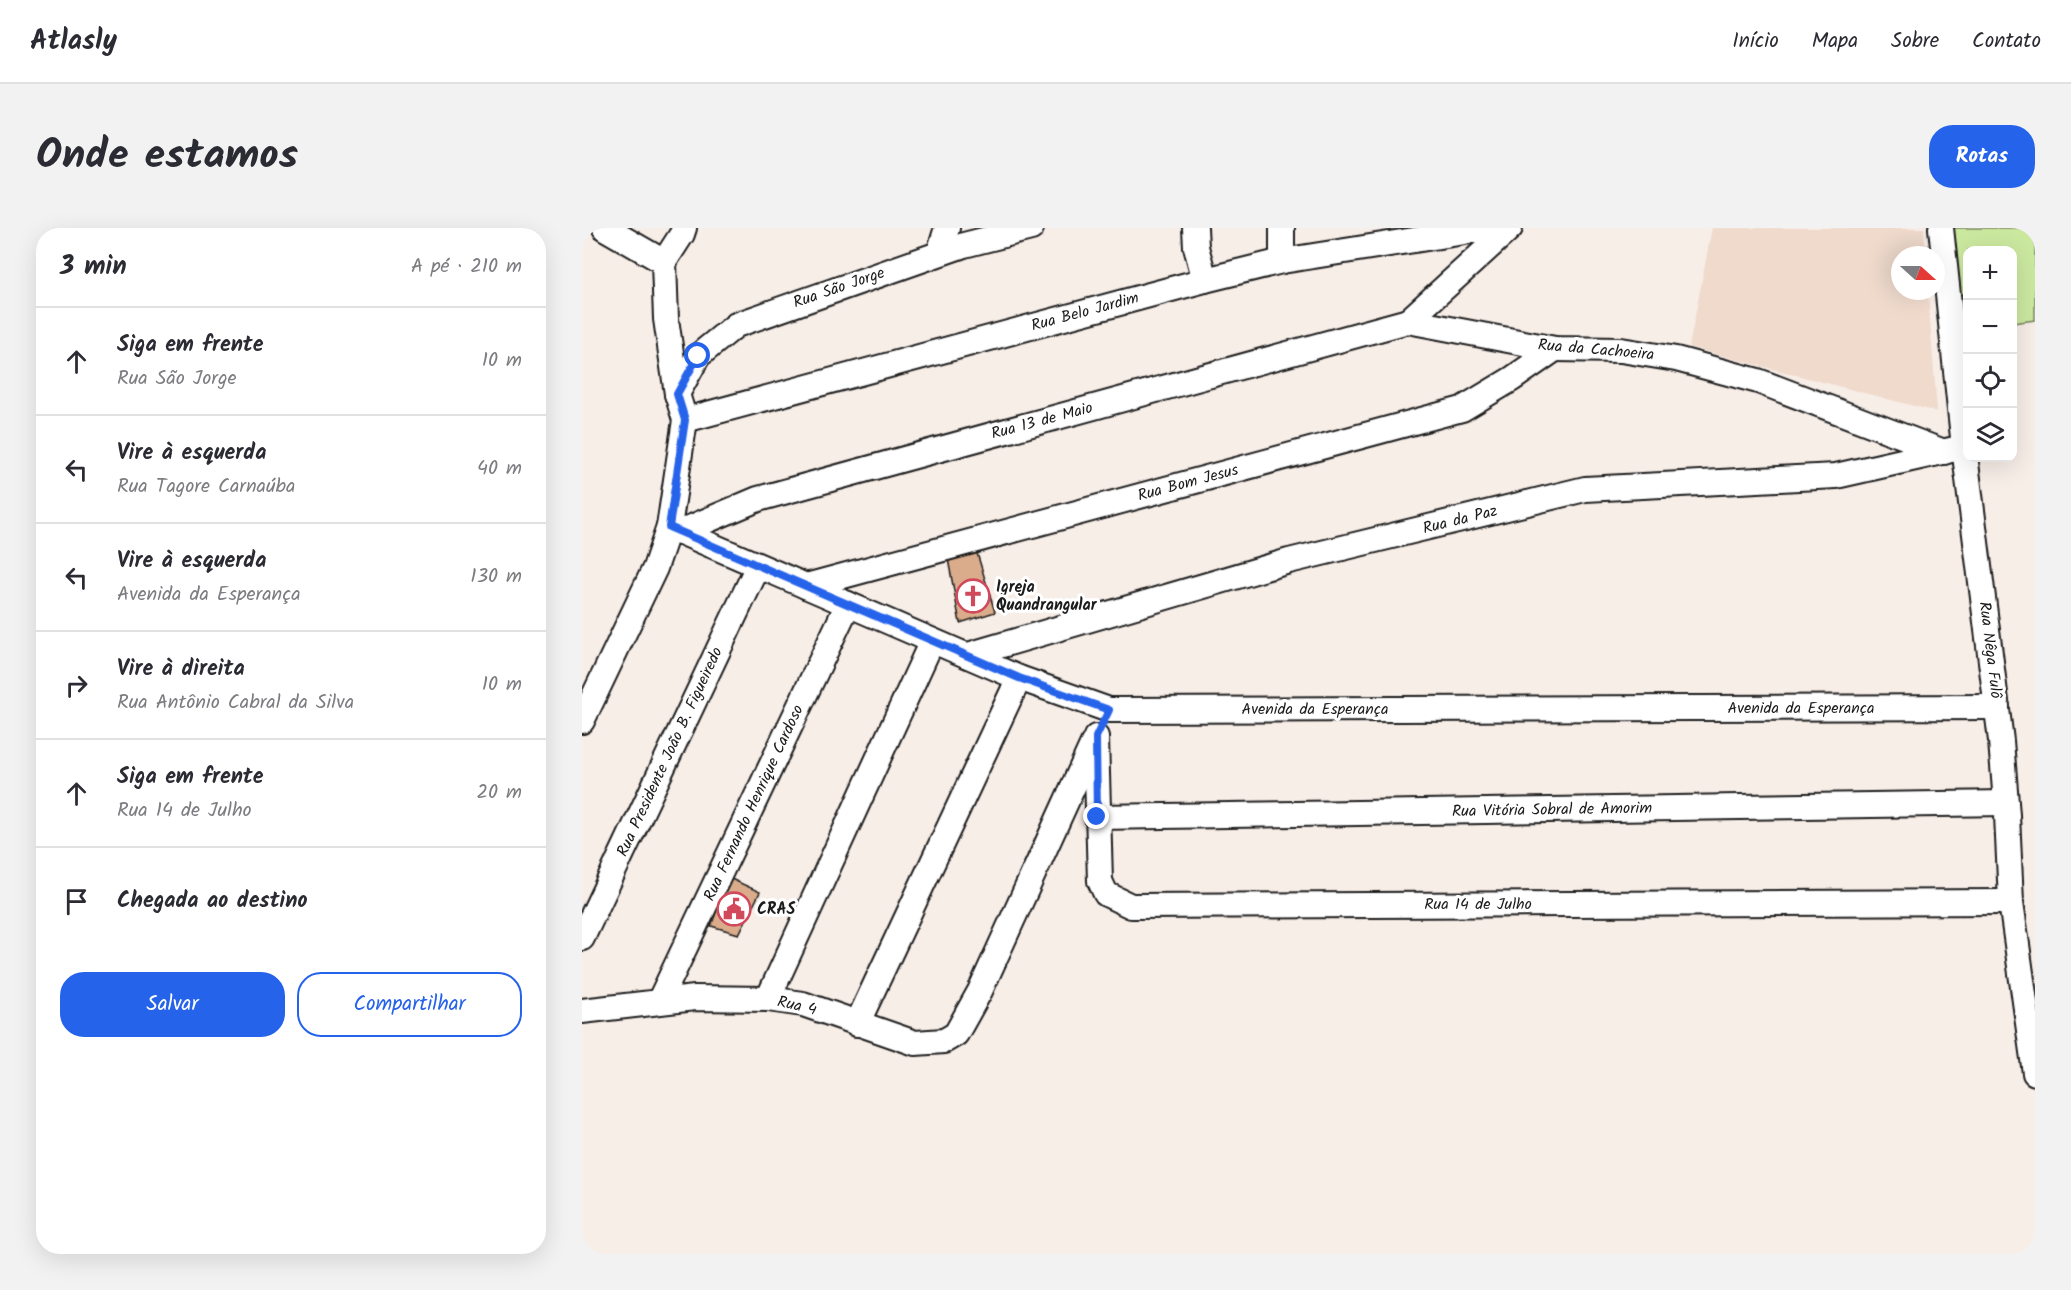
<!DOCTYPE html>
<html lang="pt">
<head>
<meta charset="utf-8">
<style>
  :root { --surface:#fff; --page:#f2f2f3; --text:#2b2b33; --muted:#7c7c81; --line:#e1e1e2; --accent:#2563eb }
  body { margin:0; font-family:Kalam,sans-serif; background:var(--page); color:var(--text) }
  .controls { position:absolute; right:18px; top:18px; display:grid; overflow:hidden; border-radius:12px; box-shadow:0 6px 24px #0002 }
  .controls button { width:54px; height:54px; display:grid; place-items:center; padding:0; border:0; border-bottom:2px solid var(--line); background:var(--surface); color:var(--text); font:30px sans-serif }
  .compass { position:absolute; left:1309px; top:18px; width:54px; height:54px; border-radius:50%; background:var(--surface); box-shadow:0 6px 24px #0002; rotate:111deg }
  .stop { position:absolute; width:18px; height:18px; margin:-14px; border:4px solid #2563eb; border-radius:50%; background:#fff }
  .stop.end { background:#2563eb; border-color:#fff; box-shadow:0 2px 6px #0008 }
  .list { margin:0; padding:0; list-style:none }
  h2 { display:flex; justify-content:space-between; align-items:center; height:78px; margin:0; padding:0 24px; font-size:26px }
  h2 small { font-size:20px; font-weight:400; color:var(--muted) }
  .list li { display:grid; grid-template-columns:39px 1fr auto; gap:18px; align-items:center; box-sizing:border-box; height:108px; padding:0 24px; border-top:2px solid var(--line) }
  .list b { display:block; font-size:22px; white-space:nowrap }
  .list p { margin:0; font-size:20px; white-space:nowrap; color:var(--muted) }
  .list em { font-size:20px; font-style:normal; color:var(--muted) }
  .actions { display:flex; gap:12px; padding:18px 24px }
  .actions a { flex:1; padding:14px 0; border:2px solid var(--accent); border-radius:24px; text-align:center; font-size:21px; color:var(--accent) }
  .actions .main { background:var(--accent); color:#fff }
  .icon { flex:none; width:33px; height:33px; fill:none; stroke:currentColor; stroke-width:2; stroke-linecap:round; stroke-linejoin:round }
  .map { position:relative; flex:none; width:1453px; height:1026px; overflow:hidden; border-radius:24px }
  header { display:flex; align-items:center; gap:36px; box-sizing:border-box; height:84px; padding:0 30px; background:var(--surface); border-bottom:2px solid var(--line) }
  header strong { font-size:28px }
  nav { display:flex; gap:33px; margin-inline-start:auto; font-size:21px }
  .intro { display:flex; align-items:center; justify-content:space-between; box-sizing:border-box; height:144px; padding:0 36px }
  h1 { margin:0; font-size:42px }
  .button { padding:15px 27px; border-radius:24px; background:var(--accent); color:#fff; font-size:21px; font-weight:700 }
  main { display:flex; gap:36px; padding:0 36px }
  aside { flex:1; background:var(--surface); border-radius:24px; box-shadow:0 6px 24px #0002 }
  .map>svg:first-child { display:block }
  .built { fill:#efdacc }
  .green { fill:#cbe89f; stroke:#74825e; stroke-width:1.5 }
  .building { fill:#daac8b; stroke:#1c1c1c; stroke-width:1.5 }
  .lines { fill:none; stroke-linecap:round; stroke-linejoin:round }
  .street-casing { stroke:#1c1c1c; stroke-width:28 }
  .street { stroke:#fff; stroke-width:24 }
  .route { stroke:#2563eb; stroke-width:8 }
  .labels { text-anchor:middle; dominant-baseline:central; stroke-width:6; stroke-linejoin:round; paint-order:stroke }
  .street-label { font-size:16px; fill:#1c1c1c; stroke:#fff }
  .poi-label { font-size:16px; font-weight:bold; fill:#1c1c1c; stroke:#fff; text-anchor:start }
</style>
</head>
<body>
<header>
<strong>Atlasly</strong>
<nav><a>Início</a><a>Mapa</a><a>Sobre</a><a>Contato</a></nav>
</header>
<div class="intro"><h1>Onde estamos</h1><a class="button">Rotas</a></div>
<main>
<aside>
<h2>3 min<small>A pé · 210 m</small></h2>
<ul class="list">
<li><svg class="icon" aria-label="ahead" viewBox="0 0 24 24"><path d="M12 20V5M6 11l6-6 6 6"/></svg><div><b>Siga em frente</b><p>Rua São Jorge</p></div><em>10 m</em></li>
<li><svg class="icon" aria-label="left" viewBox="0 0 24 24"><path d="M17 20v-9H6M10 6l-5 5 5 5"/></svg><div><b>Vire à esquerda</b><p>Rua Tagore Carnaúba</p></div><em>40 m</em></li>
<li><svg class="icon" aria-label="left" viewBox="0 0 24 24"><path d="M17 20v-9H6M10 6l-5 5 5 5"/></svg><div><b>Vire à esquerda</b><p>Avenida da Esperança</p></div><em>130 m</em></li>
<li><svg class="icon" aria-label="right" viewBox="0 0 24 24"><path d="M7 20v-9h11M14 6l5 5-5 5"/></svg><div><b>Vire à direita</b><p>Rua Antônio Cabral da Silva</p></div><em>10 m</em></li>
<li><svg class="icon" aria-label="ahead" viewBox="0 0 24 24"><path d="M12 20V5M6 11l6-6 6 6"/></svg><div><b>Siga em frente</b><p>Rua 14 de Julho</p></div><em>20 m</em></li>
<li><svg class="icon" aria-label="arrive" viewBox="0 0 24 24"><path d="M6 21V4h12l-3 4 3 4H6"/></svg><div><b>Chegada ao destino</b></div></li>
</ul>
<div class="actions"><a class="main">Salvar</a><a>Compartilhar</a></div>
</aside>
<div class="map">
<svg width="1453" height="1026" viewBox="0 0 1453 1026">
  <rect width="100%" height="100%" fill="#f8eee8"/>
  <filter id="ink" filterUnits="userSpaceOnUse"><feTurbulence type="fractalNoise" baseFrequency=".0167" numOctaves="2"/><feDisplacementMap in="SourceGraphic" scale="12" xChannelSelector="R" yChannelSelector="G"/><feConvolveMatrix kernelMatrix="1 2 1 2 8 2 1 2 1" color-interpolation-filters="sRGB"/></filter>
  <g filter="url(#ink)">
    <!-- built -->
    <path class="built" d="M1130 0H1342L1344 27H1318V63H1346L1355 184 1107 119Z"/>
    <!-- green -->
    <path class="green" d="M1371 0H1453V92L1431 95 1430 22H1386L1385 99H1380Z"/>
    <!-- building -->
    <g class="building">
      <path d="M395 325 413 384 378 395 366 331Z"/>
      <path d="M147 650 178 664 157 706 129 698Z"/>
    </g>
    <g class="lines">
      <!-- street casing -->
      <g class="street-casing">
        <g id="street">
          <path d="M23 0 82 34"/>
          <path d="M613 0 614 19 623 52"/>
          <path d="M700 0V33"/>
          <path d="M1359 0 1382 219 1419 513 1425 587 1429 674 1453 845"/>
          <path d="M357 25 365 0"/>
          <path d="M82 34 100 6 102 0"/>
          <path d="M826 93 928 0"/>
          <path d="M95 166 116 128 154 97 382 17 449 0"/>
          <path d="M103 192 623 52 700 33 908 0"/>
          <path d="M87 299 437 450 527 482 1415 479"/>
          <path d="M98 304 176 271 826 93 973 121 1039 122 1094 131 1176 153 1362 224"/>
          <path d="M224 358 880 181 930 151 973 121"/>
          <path d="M386 427 707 333 1003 261 1254 248 1382 219"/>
          <path d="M0 493 73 340 87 299 103 192 95 166 84 91 82 34"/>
          <path d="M514 509 518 653 524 666 549 678 1429 674"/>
          <path d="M515 589 1424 575"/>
          <path d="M0 710 176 338"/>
          <path d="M186 771 350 413"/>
          <path d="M77 774 266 376"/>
          <path d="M0 783 113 770 186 771 221 776 333 815 362 813 374 806 398 763 511 515"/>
          <path d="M275 796 437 450"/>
        </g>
      </g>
      <!-- street -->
      <use href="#street" class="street"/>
    </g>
  </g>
  <g class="lines" filter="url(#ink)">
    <!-- route -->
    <path class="route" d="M116 128 95 166 103 192 87 299 437 450 527 482 514 509 515 589"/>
  </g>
  <!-- icons -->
  <defs>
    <g id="church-ring" transform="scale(1.725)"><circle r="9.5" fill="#fff" stroke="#d1495b" stroke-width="1.5"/><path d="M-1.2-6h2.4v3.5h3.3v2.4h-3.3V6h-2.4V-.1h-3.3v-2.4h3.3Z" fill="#d1495b"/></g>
    <g id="civic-ring" transform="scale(1.725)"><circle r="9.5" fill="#fff" stroke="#d1495b" stroke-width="1.5"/><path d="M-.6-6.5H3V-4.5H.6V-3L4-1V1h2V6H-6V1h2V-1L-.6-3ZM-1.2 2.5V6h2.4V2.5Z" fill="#d1495b"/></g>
  </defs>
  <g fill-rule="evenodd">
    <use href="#church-ring" x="391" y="368"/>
    <use href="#civic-ring" x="152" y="681"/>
  </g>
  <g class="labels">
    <!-- street labels -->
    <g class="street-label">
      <text transform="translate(257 60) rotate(-19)">Rua São Jorge</text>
      <text transform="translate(503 84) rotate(-15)">Rua Belo Jardim</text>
      <text transform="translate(1014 122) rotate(5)">Rua da Cachoeira</text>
      <text transform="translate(460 193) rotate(-15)">Rua 13 de Maio</text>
      <text transform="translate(606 255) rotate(-15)">Rua Bom Jesus</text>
      <text transform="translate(878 292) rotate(-14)">Rua da Paz</text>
      <text transform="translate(1408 422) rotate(83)">Rua Nêga Fulô</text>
      <text x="1219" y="480">Avenida da Esperança</text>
      <text x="733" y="481">Avenida da Esperança</text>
      <text transform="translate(88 524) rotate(-65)">Rua Presidente João B. Figueiredo</text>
      <text transform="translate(172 575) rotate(-65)">Rua Fernando Henrique Cardoso</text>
      <text transform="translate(970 582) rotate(-1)">Rua Vitória Sobral de Amorim</text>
      <text x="896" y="676">Rua 14 de Julho</text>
      <text transform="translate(215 778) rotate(13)">Rua 4</text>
    </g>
    <!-- poi labels -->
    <g class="poi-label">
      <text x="414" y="359">Igreja<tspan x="414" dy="18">Quandrangular</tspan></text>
      <text x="175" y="681">CRAS</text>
    </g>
  </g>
</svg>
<div class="controls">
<button>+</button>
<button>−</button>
<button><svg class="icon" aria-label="locate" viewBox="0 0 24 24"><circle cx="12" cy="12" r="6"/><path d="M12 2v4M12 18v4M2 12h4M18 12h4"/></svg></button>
<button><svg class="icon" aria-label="layers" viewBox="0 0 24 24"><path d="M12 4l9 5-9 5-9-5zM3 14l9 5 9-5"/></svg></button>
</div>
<svg class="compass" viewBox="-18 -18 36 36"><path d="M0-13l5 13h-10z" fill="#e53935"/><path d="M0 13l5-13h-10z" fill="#7c7c81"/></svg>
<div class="stop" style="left:116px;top:128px"></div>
<div class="stop end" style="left:515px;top:589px"></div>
</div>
</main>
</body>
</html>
